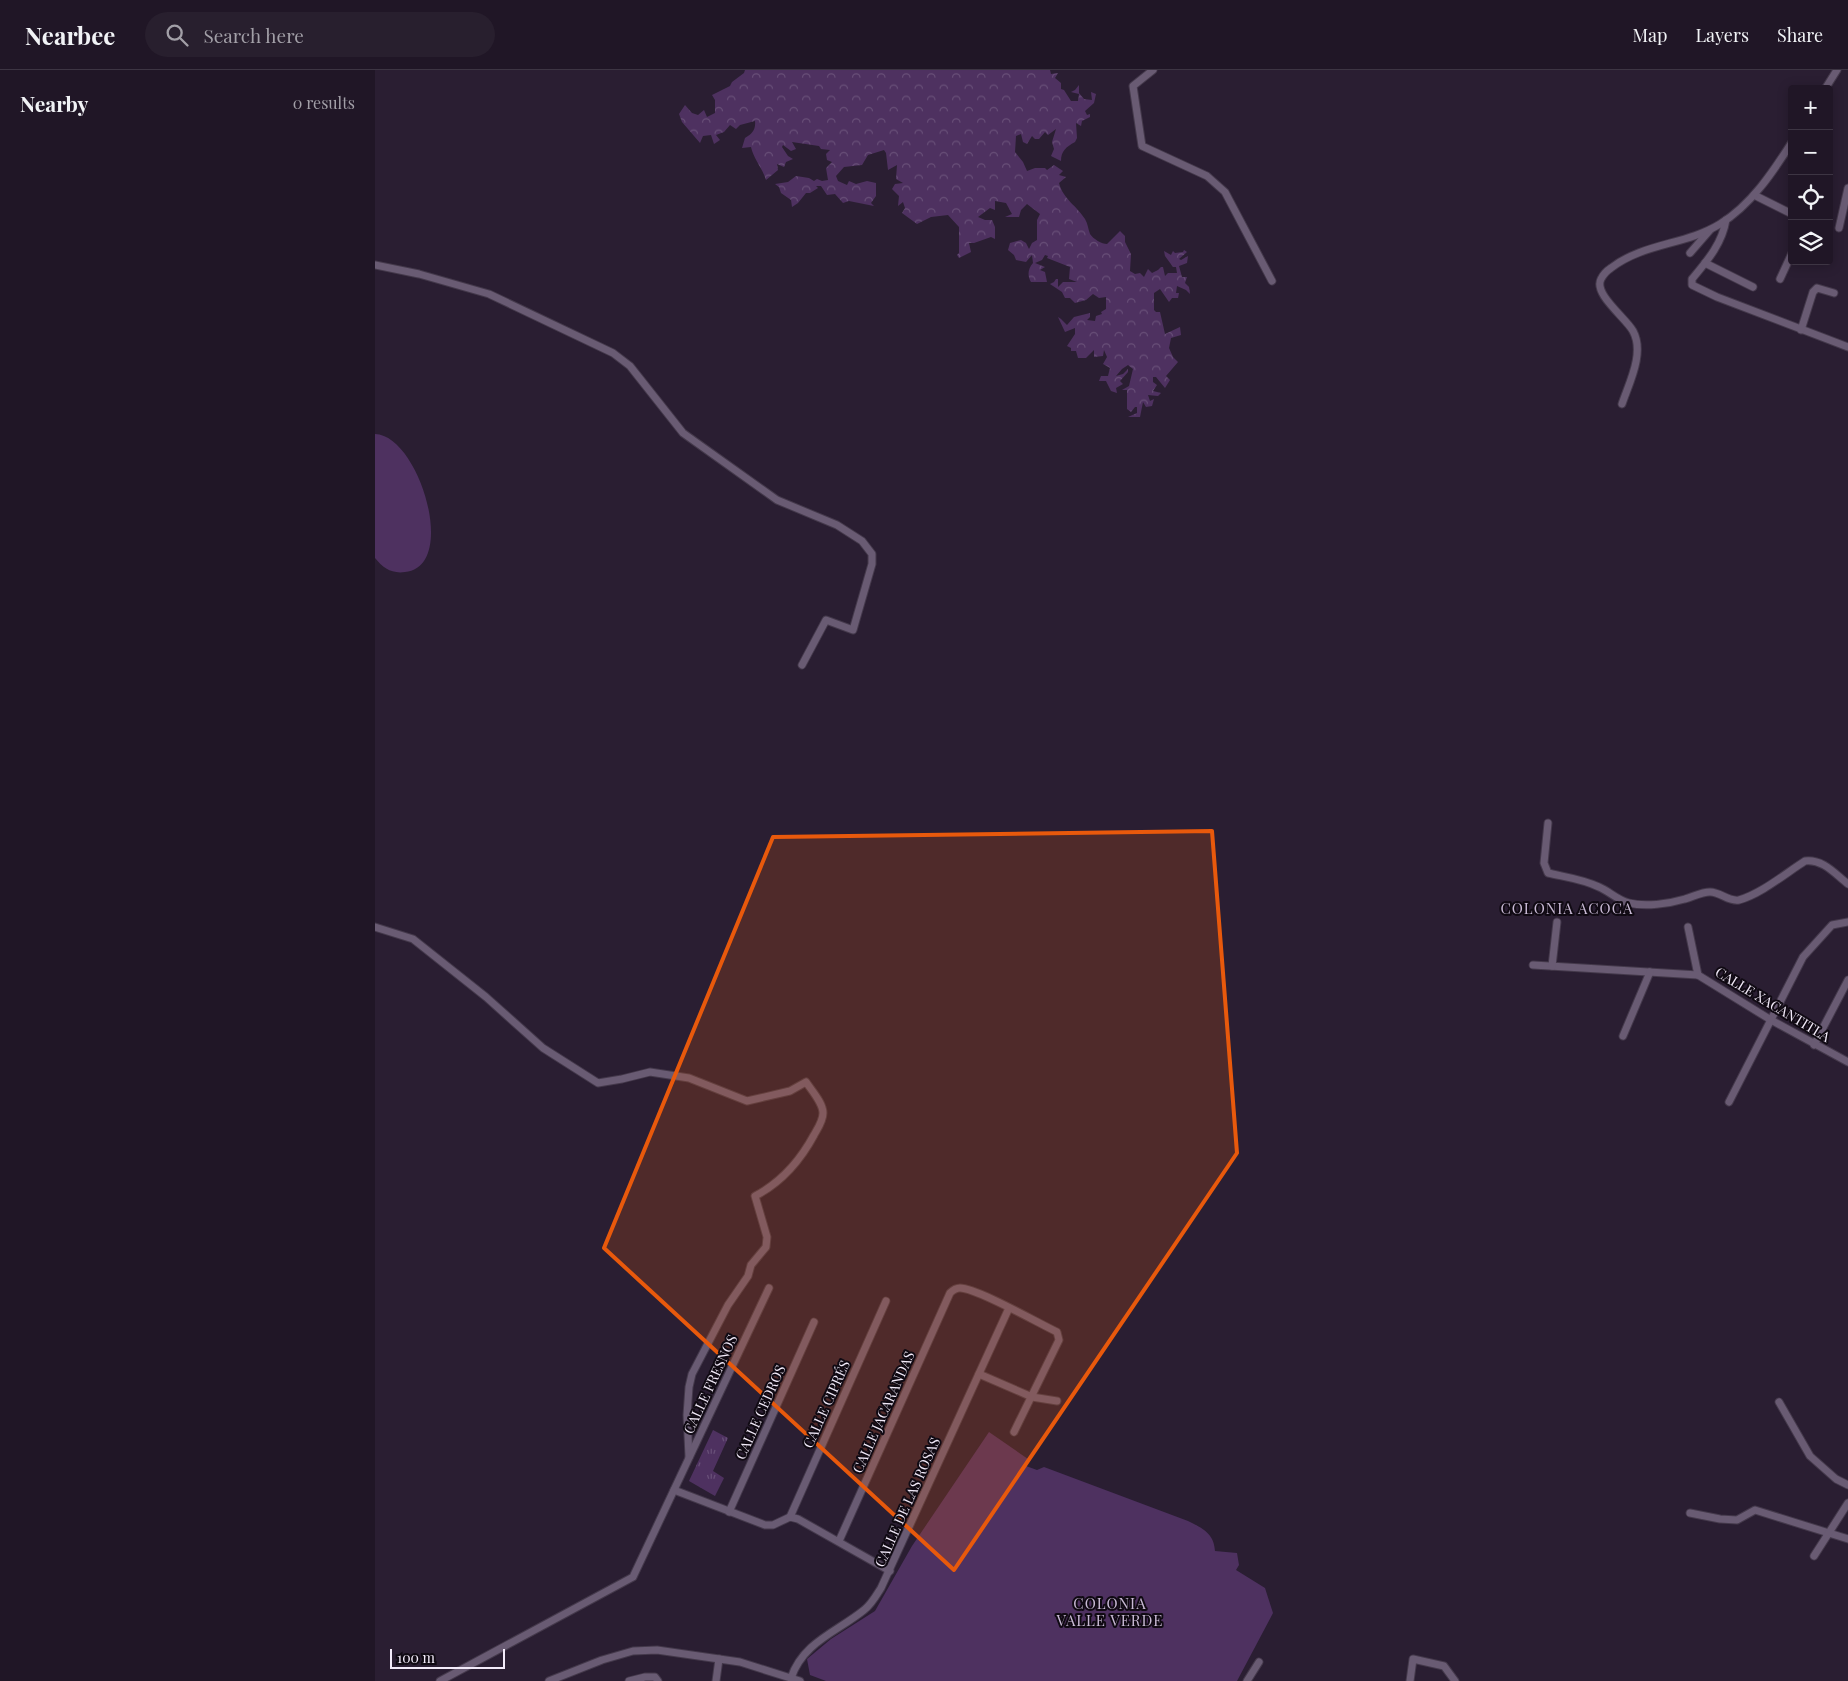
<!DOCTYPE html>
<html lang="en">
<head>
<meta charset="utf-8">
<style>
  :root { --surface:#201626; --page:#281f2e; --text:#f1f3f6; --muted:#a29fa7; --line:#3d3543 }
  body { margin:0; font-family:"Playfair Display",serif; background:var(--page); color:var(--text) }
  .controls { position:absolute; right:15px; top:15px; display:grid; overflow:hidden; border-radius:5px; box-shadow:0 2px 12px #0003 }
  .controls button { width:45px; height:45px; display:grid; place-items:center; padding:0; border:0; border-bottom:1px solid var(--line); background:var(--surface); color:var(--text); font:25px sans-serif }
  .scale { position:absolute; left:15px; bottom:12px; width:115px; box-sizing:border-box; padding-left:5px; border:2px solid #f3ebfa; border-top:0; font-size:14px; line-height:18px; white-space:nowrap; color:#f3ebfa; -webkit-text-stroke:4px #100a13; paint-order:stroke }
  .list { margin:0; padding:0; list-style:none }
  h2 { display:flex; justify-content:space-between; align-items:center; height:65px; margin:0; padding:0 20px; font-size:21px }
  h2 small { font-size:16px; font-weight:400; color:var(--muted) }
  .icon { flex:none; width:28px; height:28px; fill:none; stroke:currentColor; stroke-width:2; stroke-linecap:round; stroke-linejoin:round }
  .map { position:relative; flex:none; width:1473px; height:1611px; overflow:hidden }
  header { display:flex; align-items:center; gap:30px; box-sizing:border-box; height:70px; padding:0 25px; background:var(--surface); border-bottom:1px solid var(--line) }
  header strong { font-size:24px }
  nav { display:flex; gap:28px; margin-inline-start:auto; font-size:18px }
  .search { width:350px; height:45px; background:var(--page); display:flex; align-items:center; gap:12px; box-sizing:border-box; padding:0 18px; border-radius:28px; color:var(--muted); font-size:19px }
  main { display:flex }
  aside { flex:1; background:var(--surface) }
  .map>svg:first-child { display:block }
  .grass { fill:#4e3160 }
  .forest { fill:url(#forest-crowns) }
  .park { fill:url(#park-tufts) }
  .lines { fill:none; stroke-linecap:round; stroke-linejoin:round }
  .minor-casing { stroke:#44394b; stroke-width:9 }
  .minor { stroke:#695b73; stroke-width:7 }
  .marked { fill:#e8590c; fill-opacity:0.2; stroke:#e8590c; stroke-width:4; stroke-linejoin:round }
  .labels { text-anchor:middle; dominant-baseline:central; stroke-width:4; stroke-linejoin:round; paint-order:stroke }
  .street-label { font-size:14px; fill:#f3ebfa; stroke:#100a13 }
  .neighbourhood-label { font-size:15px; letter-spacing:1px; fill:#c9bad5; stroke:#100a13 }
</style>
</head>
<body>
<header>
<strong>Nearbee</strong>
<div class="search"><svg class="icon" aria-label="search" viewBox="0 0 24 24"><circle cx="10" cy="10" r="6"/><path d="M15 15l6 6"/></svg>Search here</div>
<nav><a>Map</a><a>Layers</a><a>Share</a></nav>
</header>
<main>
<aside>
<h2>Nearby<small>0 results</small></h2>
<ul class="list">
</ul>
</aside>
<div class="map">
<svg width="1473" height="1611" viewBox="0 0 1473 1611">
  <defs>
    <pattern id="forest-crowns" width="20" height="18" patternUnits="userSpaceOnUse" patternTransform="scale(1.25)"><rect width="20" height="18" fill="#4e3160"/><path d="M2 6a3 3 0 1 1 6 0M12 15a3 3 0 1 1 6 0" fill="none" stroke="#684f78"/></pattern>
    <pattern id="park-tufts" width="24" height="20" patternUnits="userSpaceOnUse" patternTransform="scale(1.25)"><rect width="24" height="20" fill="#4e3160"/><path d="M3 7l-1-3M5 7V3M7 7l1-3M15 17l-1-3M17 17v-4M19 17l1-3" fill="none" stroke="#684f78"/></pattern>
  </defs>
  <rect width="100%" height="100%" fill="#2a1e32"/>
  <!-- grass -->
  <g class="grass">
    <path d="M0 364C44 365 84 497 30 502 17 504 8 498 0 488Z"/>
    <path d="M614 1362 653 1389 651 1396 662 1400 669 1397 813 1451C827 1458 839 1463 840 1481L862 1483 864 1495 861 1500 890 1518 898 1543 862 1611H451L435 1605 432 1589 456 1569 500 1541 537 1476Z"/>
  </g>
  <!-- forest -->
  <path class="forest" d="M370 0H675L676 4 683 3 680 8 686 13V19L689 20 696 31H703L704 24 696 22 700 20 704 15V23L709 29 717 30 716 22 721 24 719 33 710 41 712 45 715 44V47L707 51 706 56 701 53 702 68 700 72C691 77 686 81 686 91L676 86 679 79 677 72 681 59 673 65 670 62 664 69H660L657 66 652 74 648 72 646 64 641 66 640 82 648 92 652 101 660 98H670L672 100 679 95 688 101 684 105 691 107 684 113C688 129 702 136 710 149 713 154 713 159 715 164 718 169 727 174 732 174L745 161 750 166V172L756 184 755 201 760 204 765 203 769 207 773 199 777 203 783 200 786 197H788L790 206 793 203H802L801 197H798L790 186 789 181 796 185 798 181 800 183 808 182 809 180 812 182 804 189 806 190 813 186 812 193 804 196 807 207H812L810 213 814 217 815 224 811 220 802 216 801 223H804L803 228H797L794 232 785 219 779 223V240L781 242H785L790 264 805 257 806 265 796 268 794 278 798 287 803 292 791 306 795 310 790 318 781 307H778V312L782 315 778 321 786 323 783 326 773 325 775 331 779 329 777 336 771 337 768 332 765 347H753L762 343V337H760L756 342 752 339C752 332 752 327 752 320H747L754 316 758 299 753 295 747 299 741 306 748 304 753 299V302L745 311 748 314 741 318 742 323 736 321 731 311H724L726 306H733L735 298 728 294 732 287 729 280 728 286 719 287V280L711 288H703L701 281H696V278L692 276 700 264V258L690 262 683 247 686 249 692 255 699 247 715 243V247L712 250 720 251 721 246 727 244 726 242 731 239V227L724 228 718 224 711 230 700 233 695 228H690L687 222 675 214 679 212 681 209H683V217L688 212H702L694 209 695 197 672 188 673 186 670 185 667 190 660 193 670 197 665 200 670 202 672 212H656C652 205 653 199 658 193L657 185 651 192 641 190 639 185 633 180 635 173 646 170 651 173 654 179 657 173 662 170V150L665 144 652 134 646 140 644 147H630L637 144 631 133 620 131V140L615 138 603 147 610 150H617L620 157V169L616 167 599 173H594L596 182 584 188 582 185 584 183V157L573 145 556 147 542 154 527 143 530 138 528 132 523 136 524 126 517 119 520 114 528 113 521 109 522 95 513 100 511 83 509 80 493 85 487 95 469 97 461 106 463 111 472 115 474 111 481 114 492 111 501 113V126L496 133 499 136 474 131 468 133 460 124 452 125 446 116H441L443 118 435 123H431L423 133 417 137 416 130 406 123 404 117 400 114 413 112 421 106 434 108 439 111 442 109 447 111 453 110 451 98 457 92 452 90 451 84 455 80 446 79 444 76 417 72 421 79 416 81 408 75 407 77 413 86 418 89 411 92 409 97 402 94 403 100 391 110C387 97 379 90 376 77L367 78 370 68C377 64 381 60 380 51L365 55 361 59 355 55 349 62 341 65 345 70 339 74 336 65 328 66 325 73 307 52 304 44 310 35 317 43 323 45 329 40 332 47 340 43V30L337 25 355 16 357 12 369 3Z"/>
  <!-- park -->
  <path class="park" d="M338 1360 353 1368 338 1401 349 1408 340 1426 314 1411Z"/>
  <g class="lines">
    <!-- minor casing -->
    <g class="minor-casing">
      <g id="minor">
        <path d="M778 0 758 16 767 76 832 106 850 122 897 211"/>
        <path d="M1450 19 1462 0"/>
        <path d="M1379 125 1417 144"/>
        <path d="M1351 150C1347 174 1332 191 1317 209V215L1342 227 1473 277"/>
        <path d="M1464 158 1473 118"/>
        <path d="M1315 183 1335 160"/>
        <path d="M1330 193 1378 217"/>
        <path d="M0 195 44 204 114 224 238 283 255 296 308 363 402 430 462 455 487 471 497 484V494L478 560 451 550 427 595"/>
        <path d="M1405 209 1417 183"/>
        <path d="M1426 260 1438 222 1442 218 1459 223"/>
        <path d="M1247 334C1254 313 1270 283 1258 261 1251 248 1218 224 1226 209 1228 205 1233 200 1236 198 1268 173 1311 175 1345 154 1376 135 1398 102 1417 72"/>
        <path d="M1173 753 1169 793 1173 803C1190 807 1208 809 1224 817 1234 821 1242 830 1254 833 1270 837 1293 834 1310 829 1318 827 1326 822 1335 822 1346 822 1353 832 1364 830 1386 824 1411 803 1430 791 1448 789 1459 803 1473 814"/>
        <path d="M0 857 38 869 111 927 168 978 223 1013 247 1009 275 1002 314 1008 372 1031 415 1021 431 1012C437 1021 448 1033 448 1043 448 1051 443 1058 439 1065 425 1091 407 1112 380 1126L392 1167 391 1177 376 1195 373 1206 353 1235 317 1304 314 1317 312 1345 314 1387"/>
        <path d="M1313 857 1323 905"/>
        <path d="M1158 895 1323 905 1396 950 1473 992"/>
        <path d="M1177 896 1182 852"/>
        <path d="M1248 966 1275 902"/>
        <path d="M1439 975 1473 910"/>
        <path d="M1354 1032 1428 887 1457 855 1473 852"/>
        <path d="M604 1304 657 1327 682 1331"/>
        <path d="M1404 1332 1435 1386 1461 1409 1473 1415"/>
        <path d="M299 1420 390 1455H398L415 1447 423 1449 515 1501"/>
        <path d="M354 1442 439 1252"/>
        <path d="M1315 1443 1345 1449 1362 1450 1380 1440 1473 1469"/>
        <path d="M415 1447 511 1231"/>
        <path d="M464 1471 575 1223C578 1220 581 1218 585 1218 602 1218 663 1253 682 1262L684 1270 639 1362"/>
        <path d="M1439 1486 1473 1433"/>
        <path d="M416 1608C428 1572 462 1562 489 1540 496 1535 501 1526 506 1518L634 1238"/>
        <path d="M65 1611 258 1507 394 1218"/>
        <path d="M174 1611 227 1590 258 1581 282 1580 365 1592 425 1611"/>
        <path d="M254 1611 270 1607H280L283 1611"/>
        <path d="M341 1611 344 1589"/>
        <path d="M872 1611 884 1592"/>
        <path d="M1035 1611 1038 1589 1069 1596 1080 1611"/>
      </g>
    </g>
    <!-- minor -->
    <use href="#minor" class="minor"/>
  </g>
  <!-- marked area -->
  <path class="marked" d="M837 761 862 1083 579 1500 229 1178 398 767Z"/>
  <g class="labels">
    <!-- street labels -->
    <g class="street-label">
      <text transform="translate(1398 934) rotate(31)">CALLE XACANTITLA</text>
      <text transform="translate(335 1314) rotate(-65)">CALLE FRESNOS</text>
      <text transform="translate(451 1334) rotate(-66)">CALLE CIPRÉS</text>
      <text transform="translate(385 1342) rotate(-66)">CALLE CEDROS</text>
      <text transform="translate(508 1342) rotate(-66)">CALLE JACARANDAS</text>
      <text transform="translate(532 1432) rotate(-66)">CALLE DE LAS ROSAS</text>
    </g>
    <!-- neighbourhood labels -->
    <g class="neighbourhood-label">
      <text x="1192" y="838">COLONIA ACOCA</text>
      <text x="735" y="1533">COLONIA<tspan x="735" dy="17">VALLE VERDE</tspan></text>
    </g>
  </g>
</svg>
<div class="controls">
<button>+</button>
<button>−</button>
<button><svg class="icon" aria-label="locate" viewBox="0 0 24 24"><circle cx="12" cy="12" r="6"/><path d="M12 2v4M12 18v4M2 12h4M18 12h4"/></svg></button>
<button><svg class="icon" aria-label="layers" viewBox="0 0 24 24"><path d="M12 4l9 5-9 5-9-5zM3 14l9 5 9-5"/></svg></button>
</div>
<div class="scale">100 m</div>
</div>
</main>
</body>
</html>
